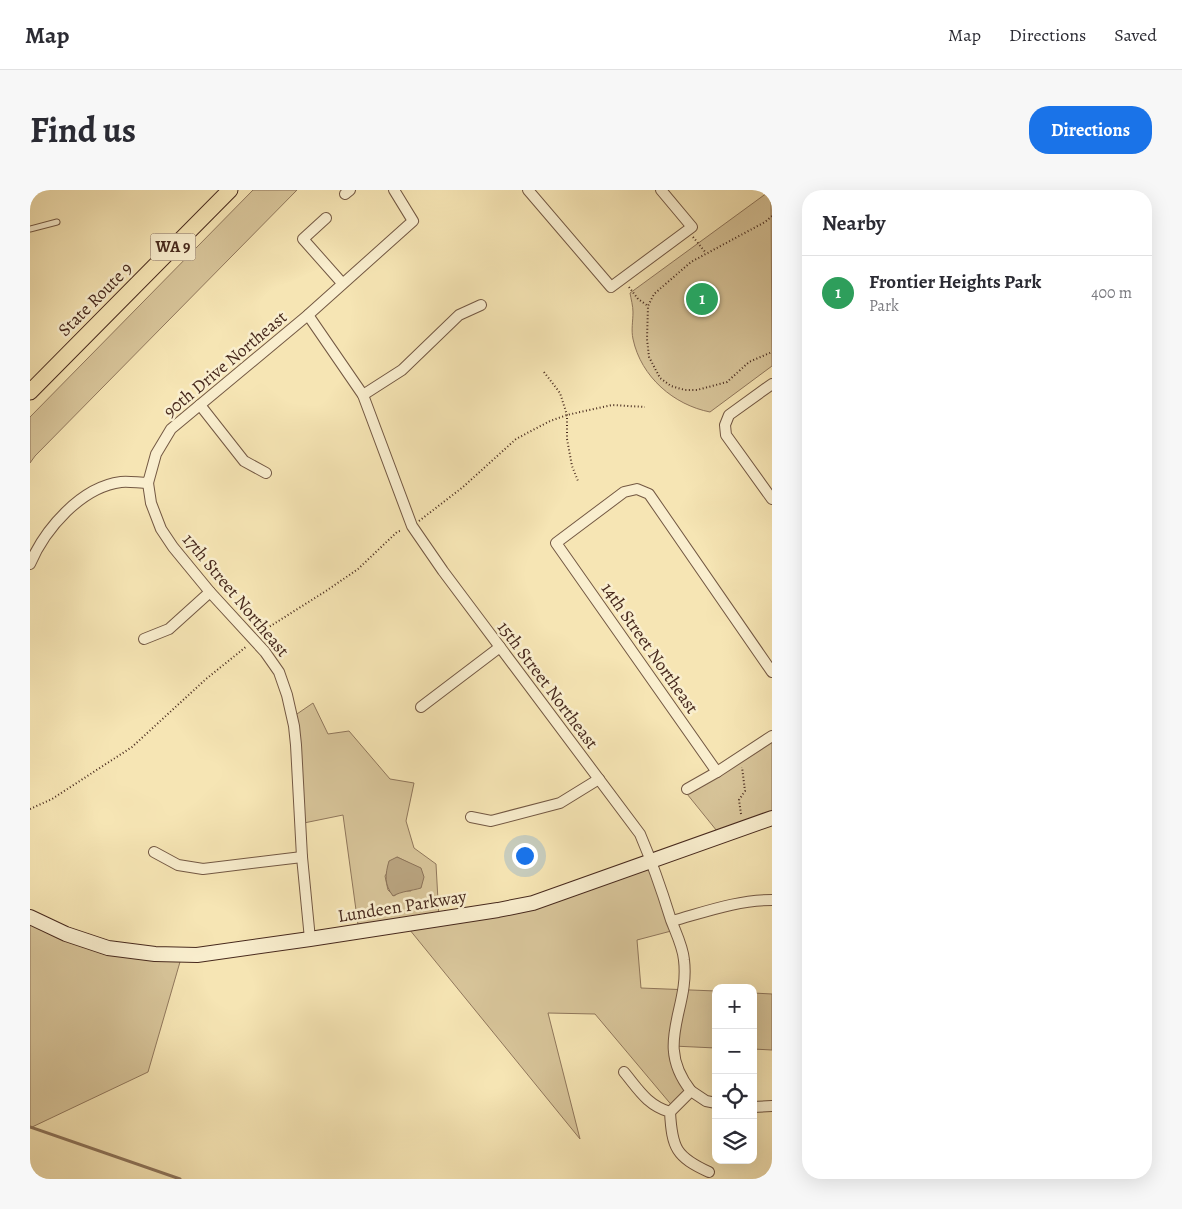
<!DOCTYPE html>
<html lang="en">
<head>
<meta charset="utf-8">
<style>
  :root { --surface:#fff; --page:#f7f7f7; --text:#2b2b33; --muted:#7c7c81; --line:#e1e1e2; --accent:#1a73e8 }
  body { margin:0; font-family:Alegreya,serif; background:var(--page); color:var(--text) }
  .controls { position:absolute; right:15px; bottom:15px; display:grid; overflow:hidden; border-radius:10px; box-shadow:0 5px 20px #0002 }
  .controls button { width:45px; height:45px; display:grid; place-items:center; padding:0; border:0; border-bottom:1px solid var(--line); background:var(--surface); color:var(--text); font:25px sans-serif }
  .you { position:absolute; left:494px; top:665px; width:18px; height:18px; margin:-12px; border:4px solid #fff; border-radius:50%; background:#1a73e8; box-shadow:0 0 0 8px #1a73e833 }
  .badge { display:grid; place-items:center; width:32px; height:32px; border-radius:50%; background:var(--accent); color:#fff; font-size:16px; font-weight:700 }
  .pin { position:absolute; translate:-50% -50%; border:2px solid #fff; box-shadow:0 1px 5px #0006 }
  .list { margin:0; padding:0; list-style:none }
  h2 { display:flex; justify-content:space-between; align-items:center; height:65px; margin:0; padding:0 20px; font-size:21px }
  h2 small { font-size:16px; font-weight:400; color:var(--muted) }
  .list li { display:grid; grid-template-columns:32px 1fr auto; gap:15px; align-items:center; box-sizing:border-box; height:75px; padding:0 20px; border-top:1px solid var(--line) }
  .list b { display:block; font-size:19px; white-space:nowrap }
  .list p { margin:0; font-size:16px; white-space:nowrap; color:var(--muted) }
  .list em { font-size:16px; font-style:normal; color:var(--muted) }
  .icon { flex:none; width:28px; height:28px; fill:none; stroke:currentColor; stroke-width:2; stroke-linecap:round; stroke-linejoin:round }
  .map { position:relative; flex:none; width:742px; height:989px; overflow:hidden; border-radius:20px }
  header { display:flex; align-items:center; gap:30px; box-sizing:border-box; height:70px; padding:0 25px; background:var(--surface); border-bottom:1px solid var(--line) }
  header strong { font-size:24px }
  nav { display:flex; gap:28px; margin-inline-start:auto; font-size:18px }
  .intro { display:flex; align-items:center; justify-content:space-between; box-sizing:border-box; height:120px; padding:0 30px }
  h1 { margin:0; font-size:35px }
  .button { padding:12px 22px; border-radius:20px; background:var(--accent); color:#fff; font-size:18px; font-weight:700 }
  main { display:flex; gap:30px; padding:0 30px }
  aside { flex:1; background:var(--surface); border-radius:20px; box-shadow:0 5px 20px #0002 }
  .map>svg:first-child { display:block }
  .green { fill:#d8c59a; stroke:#90775c; fill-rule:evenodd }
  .water { fill:#baa581; stroke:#8c7359 }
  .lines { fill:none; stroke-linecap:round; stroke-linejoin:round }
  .stream { stroke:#8c7359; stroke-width:3 }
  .lane-casing { stroke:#735843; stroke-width:7 }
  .street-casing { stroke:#735843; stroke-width:12 }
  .secondary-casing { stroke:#47291d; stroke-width:16 }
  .primary-casing { stroke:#47291d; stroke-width:17 }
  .path { stroke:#47291d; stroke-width:2; stroke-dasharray:1 2.5; stroke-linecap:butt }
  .lane { stroke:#f9eece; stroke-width:5 }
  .street { stroke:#f9eece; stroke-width:10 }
  .secondary { stroke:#f9eece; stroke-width:14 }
  .primary { stroke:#f6e5b4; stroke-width:15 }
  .labels { text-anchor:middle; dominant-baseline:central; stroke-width:5; stroke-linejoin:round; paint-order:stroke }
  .shield { fill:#f9eece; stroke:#7c6452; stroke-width:1 }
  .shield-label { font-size:16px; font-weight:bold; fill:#47291d }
  .street-label { font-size:18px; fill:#47291d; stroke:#f9eece }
</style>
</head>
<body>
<header>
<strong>Map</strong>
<nav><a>Map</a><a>Directions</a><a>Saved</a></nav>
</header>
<div class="intro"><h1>Find us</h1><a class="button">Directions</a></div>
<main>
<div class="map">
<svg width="742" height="989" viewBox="0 0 742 989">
  <rect width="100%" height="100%" fill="#f6e5b4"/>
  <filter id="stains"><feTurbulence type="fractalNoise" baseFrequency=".004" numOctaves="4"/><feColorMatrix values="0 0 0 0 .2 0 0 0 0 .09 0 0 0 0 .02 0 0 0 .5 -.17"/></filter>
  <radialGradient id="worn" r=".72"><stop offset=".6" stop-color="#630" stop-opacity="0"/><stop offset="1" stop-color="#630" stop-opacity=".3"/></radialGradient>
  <!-- green -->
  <g class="green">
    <path d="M223 0H267L5 266 0 273V227Z"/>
    <path d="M741 0 742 176 680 222C644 215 611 187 603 149 601 140 603 131 603 122 603 116 601 109 600 103Z"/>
    <path d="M283 513 298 544 319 541 360 589 384 593 376 631 384 658 406 674 409 729 468 720 621 671 645 740 607 750 611 798 686 801V858L643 856 661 901 644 918 565 824 518 823 550 949 375 734 329 742 313 625 269 634 264 526ZM367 667 379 673 381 701H371L364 706 358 700 355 686Z"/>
    <path d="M742 546V628L691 646 653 599Z"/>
    <path d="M0 727 36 744 152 765 118 882 0 938Z"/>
    <path d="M723 803 742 804V860L723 859Z"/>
  </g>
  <!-- water -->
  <path class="water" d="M367 667 391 678 394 687 391 698C381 701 372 701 363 706 354 694 355 685 359 671Z"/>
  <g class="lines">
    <!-- stream -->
    <path class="stream" d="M0 937 150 989"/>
    <!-- lane casing -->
    <g class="lane-casing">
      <path id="lane" d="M0 39 27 32"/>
    </g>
    <!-- street casing -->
    <g class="street-casing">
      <g id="street">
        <path d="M498 0 581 97 662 37 631 0"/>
        <path d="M315 4 320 0"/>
        <path d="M296 28 273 49 312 93"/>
        <path d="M278 125 333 205 382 336 413 381 610 644C622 672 632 701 641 730 646 743 653 757 654 770 660 820 623 853 661 901"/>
        <path d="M742 194 699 225 695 235 696 245 742 309"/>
        <path d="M333 205 372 180 429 125 451 115"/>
        <path d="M170 215 214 271 236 283"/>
        <path d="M118 293 121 313 131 339 143 357 180 402 235 462 249 482 257 505 264 536 266 555 272 667 280 749"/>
        <path d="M0 374C15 339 51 297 91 292 99 291 109 293 118 293L126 264 141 239 278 125 383 31 364 0"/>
        <path d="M114 449 139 439 180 402"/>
        <path d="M391 517 470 457"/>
        <path d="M687 582 526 353 594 302 607 299 619 304 742 482"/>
        <path d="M657 599 687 582 742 546"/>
        <path d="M441 627 461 631 530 613 569 589"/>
        <path d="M124 662 148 675 173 679 272 667"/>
        <path d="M642 731C675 722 707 710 742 710"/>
        <path d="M594 882C609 900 617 915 640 922 642 958 646 967 679 982"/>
        <path d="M723 917 742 916"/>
        <path d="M640 922 661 901 676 911 686 913"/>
      </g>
    </g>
    <!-- secondary casing -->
    <g class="secondary-casing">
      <path id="secondary" d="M0 727 36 744 78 758 125 764 167 765 280 749 468 720 503 713 742 628"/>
    </g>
    <!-- primary casing -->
    <g class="primary-casing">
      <path id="primary" d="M0 202 200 0"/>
    </g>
    <!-- path -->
    <g class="path">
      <path d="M742 26 735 32 661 72 624 104 618 116 617 149 619 167 630 188 641 196 655 200H667L697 192 719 172 742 162"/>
      <path d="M663 47 676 63"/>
      <path d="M599 97 608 109 618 116"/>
      <path d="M514 182 530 203 537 225V249L542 276 548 291"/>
      <path d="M389 331 433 297 486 249 520 231 537 225 582 215 615 217"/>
      <path d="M231 442 296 401 328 379 367 342 372 340"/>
      <path d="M0 619 22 609 102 557 176 489 217 456"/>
      <path d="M711 624 709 610 715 601 712 577"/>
    </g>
    <!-- lane -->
    <use href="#lane" class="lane"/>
    <!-- street -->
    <use href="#street" class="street"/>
    <!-- secondary -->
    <use href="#secondary" class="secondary"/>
    <!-- primary -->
    <use href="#primary" class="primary"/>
  </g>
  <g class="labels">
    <!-- shield labels -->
    <rect class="shield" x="120.5" y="43.5" width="45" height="27" rx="4"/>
    <g class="shield-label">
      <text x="143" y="57">WA 9</text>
    </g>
    <!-- street labels -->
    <g class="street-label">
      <text transform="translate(65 109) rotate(-45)">State Route 9</text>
      <text transform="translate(195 174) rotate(-40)">90th Drive Northeast</text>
      <text transform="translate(206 405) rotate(50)">17th Street Northeast</text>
      <text transform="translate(620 458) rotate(55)">14th Street Northeast</text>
      <text transform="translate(518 495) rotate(53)">15th Street Northeast</text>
      <text transform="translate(372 716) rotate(-9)">Lundeen Parkway</text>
    </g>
  </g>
  <rect width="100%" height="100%" filter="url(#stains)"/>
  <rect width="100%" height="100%" fill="url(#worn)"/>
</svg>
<div class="controls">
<button>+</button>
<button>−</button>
<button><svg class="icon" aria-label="locate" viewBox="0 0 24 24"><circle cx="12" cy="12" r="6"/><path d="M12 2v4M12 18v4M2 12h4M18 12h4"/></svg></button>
<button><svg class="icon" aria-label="layers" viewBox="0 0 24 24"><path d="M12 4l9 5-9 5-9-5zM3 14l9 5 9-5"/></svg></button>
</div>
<div class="you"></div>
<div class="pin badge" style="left:672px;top:109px;background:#2e9e5b">1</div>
</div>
<aside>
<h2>Nearby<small></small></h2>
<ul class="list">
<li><span class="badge" style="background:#2e9e5b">1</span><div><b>Frontier Heights Park</b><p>Park</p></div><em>400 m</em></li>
</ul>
</aside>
</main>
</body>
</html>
